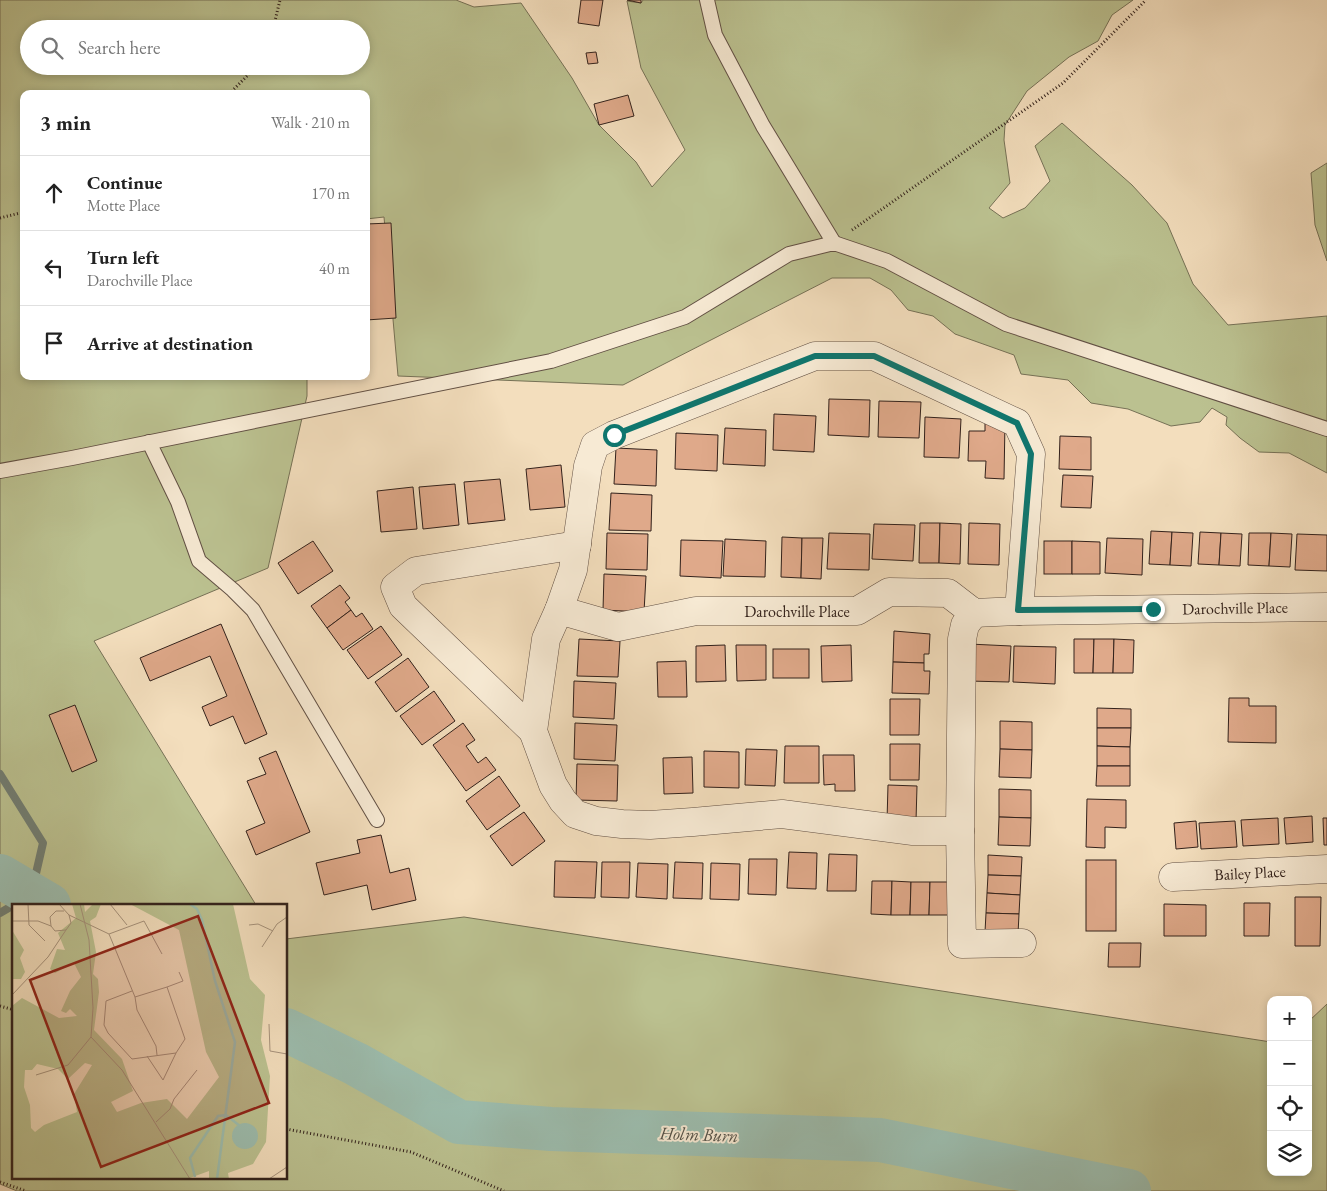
<!DOCTYPE html>
<html lang="en">
<head>
<meta charset="utf-8">
<style>
  :root { --surface:#fff; --page:#f2f2f2; --text:#222; --muted:#767676; --line:#e0e0e0 }
  body { margin:0; font-family:"EB Garamond",serif; background:var(--page); color:var(--text) }
  .controls { position:absolute; right:15px; bottom:15px; display:grid; overflow:hidden; border-radius:10px; box-shadow:0 2px 8px #0003 }
  .controls button { width:45px; height:45px; display:grid; place-items:center; padding:0; border:0; border-bottom:1px solid var(--line); background:var(--surface); color:var(--text); font:25px sans-serif }
  .stop { position:absolute; width:15px; height:15px; margin:-11px; border:4px solid #0f766e; border-radius:50%; background:#fff }
  .stop.end { background:#0f766e; border-color:#fff; box-shadow:0 1px 5px #0008 }
  .list { margin:0; padding:0; list-style:none }
  h2 { display:flex; justify-content:space-between; align-items:center; height:65px; margin:0; padding:0 20px; font-size:21px }
  h2 small { font-size:16px; font-weight:400; color:var(--muted) }
  .list li { display:grid; grid-template-columns:32px 1fr auto; gap:15px; align-items:center; box-sizing:border-box; height:75px; padding:0 20px; border-top:1px solid var(--line) }
  .list b { display:block; font-size:19px; white-space:nowrap }
  .list p { margin:0; font-size:16px; white-space:nowrap; color:var(--muted) }
  .list em { font-size:16px; font-style:normal; color:var(--muted) }
  .icon { flex:none; width:28px; height:28px; fill:none; stroke:currentColor; stroke-width:2; stroke-linecap:round; stroke-linejoin:round }
  .map { position:relative; flex:none; width:1327px; height:1191px; overflow:hidden }
  .search { position:absolute; background:var(--surface); box-shadow:0 2px 8px #0003; left:20px; top:20px; width:350px; height:55px; display:flex; align-items:center; gap:12px; box-sizing:border-box; padding:0 18px; border-radius:28px; color:var(--muted); font-size:19px }
  .panel { position:absolute; background:var(--surface); box-shadow:0 2px 8px #0003; left:20px; top:90px; width:350px; height:290px; border-radius:10px }
  .map>svg:first-child { display:block }
  .green { fill:#bbc190; stroke:#767156; fill-rule:evenodd }
  .lines { fill:none; stroke-linecap:round; stroke-linejoin:round }
  .stream { stroke:#727e73; stroke-width:8 }
  .river { stroke:#9cbcad; stroke-width:44 }
  .building { fill:#dfa98a; stroke:#32211b }
  .service-casing { stroke:#625044; stroke-width:16 }
  .minor-casing { stroke:#625044; stroke-width:29 }
  .path { stroke:#32211b; stroke-width:3; stroke-dasharray:1 2.5; stroke-linecap:butt }
  .service { stroke:#f7ead4; stroke-width:14 }
  .minor { stroke:#f7ead4; stroke-width:28 }
  .route { stroke:#0f766e; stroke-width:6 }
  .labels { text-anchor:middle; dominant-baseline:central; stroke-width:4; stroke-linejoin:round; paint-order:stroke }
  .street-label { font-size:16px; fill:#32211b; stroke:#f7ead4 }
  .water-label { font-size:18px; font-style:italic; fill:#525047; stroke:#f7ead4 }
  .inset-river { fill:none; stroke:#9cbcad; stroke-width:2.5 }
  .inset-road { fill:none; stroke:#a6927c; stroke-width:1 }
  .view { fill:#8f2418; fill-opacity:0.15; stroke:#8f2418; stroke-width:2.5 }
  .inset-edge { fill:none; stroke:#32211b; stroke-width:2.5 }
</style>
</head>
<body>
<div class="map">
<svg width="1327" height="1191" viewBox="0 0 1327 1191">
  <rect width="100%" height="100%" fill="#f3debd"/>
  <filter id="stains"><feTurbulence type="fractalNoise" baseFrequency=".004" numOctaves="4"/><feColorMatrix values="0 0 0 0 .2 0 0 0 0 .09 0 0 0 0 .02 0 0 0 .5 -.17"/></filter>
  <radialGradient id="worn" r=".72"><stop offset=".6" stop-color="#630" stop-opacity="0"/><stop offset="1" stop-color="#630" stop-opacity=".3"/></radialGradient>
  <!-- green -->
  <g class="green">
    <path d="M0 0H456L474 7 521 3 572 78 599 125 636 162 652 187 685 150 641 68 627 1 641 3 643 0H1133L1112 15 1098 41 1069 57 1027 91 1005 125 1004 140 1010 183 989 208 1003 218 1025 208 1050 181 1035 146 1062 123 1132 185 1167 223 1193 284 1228 325 1327 316V473L1289 453 1259 452 1240 438 1226 425 1227 417 1212 408 1200 422 1171 426 1128 409 1091 403 1068 380 1021 374 1014 355 955 334 933 316 908 310 891 290 870 278H832L623 385 398 376 384 217 366 219V94H24V376H307V396L268 568 94 641 256 905H14V1177H286V939L464 917 1271 1042V1172H1308V1022L1327 1004V1191H17L0 1184ZM29 29H361V66H29Z"/>
    <path d="M1327 163V261L1315 225 1311 173Z"/>
  </g>
  <g class="lines">
    <!-- stream -->
    <path class="stream" d="M0 774 43 843 31 895 0 913"/>
    <!-- river -->
    <g class="river">
      <path d="M0 876 49 905"/>
      <path d="M286 1030 356 1064 459 1122 551 1129 880 1140 1129 1191"/>
    </g>
  </g>
  <!-- building -->
  <g class="building">
    <path d="M581 0H603L599 26 578 23Z"/>
    <path d="M627 0H641V3Z"/>
    <path d="M596 52 598 63 588 64 586 53Z"/>
    <path d="M628 95 634 116 599 125 594 104Z"/>
    <path d="M391 223 396 318 366 320V224Z"/>
    <path d="M829 399 870 400 869 437 828 435Z"/>
    <path d="M879 401 921 402 919 438 878 437Z"/>
    <path d="M774 414 816 416 814 452 773 450Z"/>
    <path d="M925 417 961 419 959 458 924 457Z"/>
    <path d="M985 422H1005L1004 479 985 478 986 461H968L969 431H985Z"/>
    <path d="M725 428 766 430 765 466 723 464Z"/>
    <path d="M676 433 718 435 717 471 675 469Z"/>
    <path d="M1060 436 1091 437V470L1059 469Z"/>
    <path d="M616 448 657 450 656 486 614 484Z"/>
    <path d="M561 465 565 507 530 510 526 469Z"/>
    <path d="M1063 475 1093 476 1091 508 1061 507Z"/>
    <path d="M500 479 505 520 468 524 464 482Z"/>
    <path d="M455 484 459 525 423 529 419 487Z"/>
    <path d="M413 487 417 529 381 532 377 491Z"/>
    <path d="M611 493 652 495 651 531 609 530Z"/>
    <path d="M920 523H940L939 563H919Z"/>
    <path d="M940 523 961 524 960 564 939 563Z"/>
    <path d="M969 523 1000 524 999 565 968 564Z"/>
    <path d="M874 524 915 525 913 561 872 559Z"/>
    <path d="M1151 531 1172 532 1170 565 1149 564Z"/>
    <path d="M1172 532 1193 533 1191 566 1170 565Z"/>
    <path d="M1200 532 1221 533 1219 565 1198 564Z"/>
    <path d="M607 533 648 534 647 570 606 569Z"/>
    <path d="M829 533 870 534 869 570 827 569Z"/>
    <path d="M1221 533 1242 534 1240 566 1219 565Z"/>
    <path d="M1249 533H1271L1269 566 1248 565Z"/>
    <path d="M1271 533 1292 534 1290 567 1269 566Z"/>
    <path d="M1297 534 1327 535V571L1295 570Z"/>
    <path d="M782 537 802 538 801 578 781 577Z"/>
    <path d="M802 538H823L821 579 801 578Z"/>
    <path d="M1107 538 1143 539 1142 575 1105 573Z"/>
    <path d="M725 539 766 541 765 577 723 576Z"/>
    <path d="M681 540 723 541 721 578 680 576Z"/>
    <path d="M313 541 333 571 298 594 278 563Z"/>
    <rect x="1044" y="541" width="28" height="33"/>
    <path d="M1072 541 1100 542V574H1072Z"/>
    <path d="M604 574 646 576 644 612 603 610Z"/>
    <path d="M340 585 350 598 345 602 351 610 327 628 311 606Z"/>
    <path d="M351 610 356 617 362 613 373 629 343 650 327 628Z"/>
    <path d="M221 624 267 734 245 744 233 716 210 726 202 707 227 696 210 656 150 681 140 658Z"/>
    <path d="M381 626 402 655 368 679 347 650Z"/>
    <path d="M894 631 930 634 929 654H924V663L893 662Z"/>
    <path d="M579 639 620 641 618 677 577 676Z"/>
    <path d="M1074 639H1094L1093 673H1074Z"/>
    <path d="M1094 639H1114L1113 673H1093Z"/>
    <path d="M1114 639 1134 640 1133 673H1113Z"/>
    <path d="M969 644 1011 646 1009 682 968 681Z"/>
    <path d="M725 645 726 681 696 682V646Z"/>
    <path d="M736 645H766V680L737 681Z"/>
    <path d="M851 645 852 681 822 682 821 646Z"/>
    <path d="M1014 646 1056 647 1055 684 1013 682Z"/>
    <rect x="773" y="649" width="36" height="29"/>
    <path d="M408 658 429 687 396 712 375 682Z"/>
    <path d="M686 661 687 697H658L657 662Z"/>
    <path d="M893 662 924 663V671H930L929 694 892 693Z"/>
    <path d="M574 681 616 683 614 719 573 717Z"/>
    <path d="M434 691 455 721 422 745 400 716Z"/>
    <path d="M1229 698H1249V706H1276V743L1228 742Z"/>
    <path d="M890 699H920L919 735H890Z"/>
    <path d="M75 705 97 761 72 772 49 715Z"/>
    <path d="M1097 708 1131 709V728H1097Z"/>
    <path d="M1000 721 1032 722V750L1000 749Z"/>
    <path d="M463 723 475 740 466 746 478 763 486 757 496 770 466 791 433 745Z"/>
    <path d="M575 723 617 725 615 761 574 759Z"/>
    <path d="M1097 728H1131L1130 747 1097 746Z"/>
    <path d="M890 744H920L919 780H890Z"/>
    <path d="M785 746H819V783H784Z"/>
    <path d="M1097 746 1130 747V766H1097Z"/>
    <path d="M746 749 777 750 775 786 745 785Z"/>
    <path d="M1000 749 1032 750 1031 778 999 777Z"/>
    <path d="M276 751 310 832 256 855 246 831 265 823 247 781 266 774 259 758Z"/>
    <path d="M704 751 739 752V788L704 787Z"/>
    <path d="M823 755H854L855 791H835V784L824 785Z"/>
    <path d="M692 757 693 793 664 794 663 758Z"/>
    <path d="M577 764 618 765 617 801 576 800Z"/>
    <path d="M1097 766H1130V786H1096Z"/>
    <path d="M499 776 520 806 487 830 466 801Z"/>
    <path d="M888 785 917 786 916 821H887Z"/>
    <path d="M999 789 1031 790V818L999 817Z"/>
    <path d="M1087 799 1126 800V828L1105 827V848L1086 847Z"/>
    <path d="M524 812 545 841 512 866 490 836Z"/>
    <path d="M1312 816 1313 842 1286 844 1284 818Z"/>
    <path d="M999 817 1031 818 1030 846 998 845Z"/>
    <path d="M1278 818 1279 844 1243 846 1241 820Z"/>
    <path d="M1323 818H1327V845H1324Z"/>
    <path d="M1196 821 1198 847 1176 849 1174 823Z"/>
    <path d="M1235 821 1237 847 1201 849 1199 823Z"/>
    <path d="M381 835 390 873 409 868 416 900 372 910 367 885 324 895 316 863 360 853 357 840Z"/>
    <path d="M789 852 817 853 816 889 787 888Z"/>
    <path d="M829 854 857 855 856 891H827Z"/>
    <path d="M988 855 1022 857 1021 876 988 875Z"/>
    <path d="M749 859H777L776 895 748 894Z"/>
    <rect x="1086" y="860" width="30" height="71"/>
    <path d="M555 861 597 862 595 898 554 897Z"/>
    <path d="M602 862H630L629 898 601 897Z"/>
    <path d="M675 862 703 863 702 899 673 898Z"/>
    <path d="M638 863 668 864 667 899 636 897Z"/>
    <path d="M711 863 740 864 739 900 710 899Z"/>
    <path d="M988 875 1021 876 1020 895 987 893Z"/>
    <path d="M872 881H892L891 915 871 914Z"/>
    <path d="M892 881 911 882 910 915H891Z"/>
    <path d="M911 882H930L929 915H910Z"/>
    <path d="M930 882H949L948 915H929Z"/>
    <path d="M987 893 1020 895 1019 914 986 913Z"/>
    <path d="M1295 897H1321L1320 946H1295Z"/>
    <path d="M1244 903H1270L1269 936H1244Z"/>
    <path d="M1164 904 1206 905V936H1164Z"/>
    <path d="M986 913 1019 914 1018 934 985 932Z"/>
    <path d="M1109 943H1141L1140 967H1108Z"/>
  </g>
  <g class="lines">
    <!-- service casing -->
    <g class="service-casing">
      <g id="service">
        <path d="M707 0 715 35 763 126 834 243"/>
        <path d="M149 442 178 502 199 561 233 590 253 610 377 820"/>
        <path d="M0 471 72 458 551 361 685 317 789 254 834 243 887 261 1006 324 1327 429"/>
      </g>
    </g>
    <!-- minor casing -->
    <g class="minor-casing">
      <g id="minor">
        <path d="M559 610 618 627 696 611H857L889 592 948 593 974 613 1019 611 1327 607"/>
        <path d="M974 613 965 625 962 639 960 831H913L782 814 693 822 650 825 622 824 596 821 575 814 563 801 553 785 533 731 546 639 559 610 573 570 588 466 595 445 614 435 815 356H874L1017 423 1031 454 1019 611"/>
        <path d="M533 731 403 606 395 587 416 571 577 545"/>
        <path d="M960 831 962 944 1022 943"/>
        <path d="M1173 877 1327 869"/>
      </g>
    </g>
    <!-- path -->
    <g class="path">
      <path d="M273 29 280 0"/>
      <path d="M229 94 257 66"/>
      <path d="M0 218 24 212"/>
      <path d="M852 230 1063 83 1146 0"/>
      <path d="M0 1006 14 1010"/>
      <path d="M286 1129 411 1152 504 1191"/>
      <path d="M0 1182 26 1191"/>
    </g>
    <!-- service -->
    <use href="#service" class="service"/>
    <!-- minor -->
    <use href="#minor" class="minor"/>
  </g>
  <g class="lines">
    <!-- route -->
    <path class="route" d="M614 435 815 356H874L1017 423 1031 454 1018 610 1153 609"/>
  </g>
  <g class="labels">
    <!-- street labels -->
    <g class="street-label">
      <text transform="translate(1235 608) rotate(-1)">Darochville Place</text>
      <text x="797" y="611">Darochville Place</text>
      <text transform="translate(1250 873) rotate(-3)">Bailey Place</text>
    </g>
    <!-- water labels -->
    <g class="water-label">
      <text transform="translate(699 1134) rotate(2)">Holm Burn</text>
    </g>
  </g>
  <!-- overview -->
  <g transform="translate(12 904)">
    <rect width="275" height="275" fill="#f3debd"/>
    <path d="M60 0H72L73 8 81 0H89L84 13 78 17 84 48 81 70 86 75 87 88 82 126 110 155 121 187 99 198 105 208 129 199 155 195 175 215 207 173 194 148 167 26 118 0H221L238 75 253 91 249 136 258 172 254 238 241 260 216 269 217 275H197V267L175 275H0V102L10 94 47 114 65 112 58 105 54 109 49 107 58 87 69 73 62 59 43 69 38 65 45 45 53 46 46 29 64 14ZM73 159 80 161 62 190 65 208 32 221 23 228 19 224 18 201 12 183 13 166H20L25 160 46 165 56 175ZM0 26 12 46 8 54 13 68 9 75H0Z" fill="#bbc190" fill-rule="evenodd"/>
    <path d="M220 232a13 13 0 1 1 26 0a13 13 0 1 1-26 0Z" fill="#9cbcad"/>
    <path class="inset-river" d="M178 0 185 5 190 16 203 77 223 138 205 275M183 273 178 254 206 212 214 211 228 222"/>
    <path class="inset-road" d="M16 0 17 21 33 37M47 0 57 11 59 19 54 26 43 27 39 22 38 13 44 7H52M68 0 77 36 81 104 79 133 110 166 178 275M98 0 115 21M57 11 97 30 123 93 125 106 144 142 145 151M0 17H26L39 22M237 21 246 20 261 27M97 30 132 17 150 50M250 43 265 20 275 13M155 83 171 77 167 68M120 87 94 97 92 121 96 129 120 155 164 149 173 135 155 83 123 93M0 91 36 53 54 26M257 120 258 147 275 150M135 152 151 176 164 149M24 171 56 161 79 133M144 218 158 205 162 195 185 166M257 275 275 263"/>
    <path class="view" d="M186 12 257 199 89 263 18 76Z"/>
    <rect width="275" height="275" class="inset-edge"/>
  </g>
  <rect width="100%" height="100%" filter="url(#stains)"/>
  <rect width="100%" height="100%" fill="url(#worn)"/>
</svg>
<div class="controls">
<button>+</button>
<button>−</button>
<button><svg class="icon" aria-label="locate" viewBox="0 0 24 24"><circle cx="12" cy="12" r="6"/><path d="M12 2v4M12 18v4M2 12h4M18 12h4"/></svg></button>
<button><svg class="icon" aria-label="layers" viewBox="0 0 24 24"><path d="M12 4l9 5-9 5-9-5zM3 14l9 5 9-5"/></svg></button>
</div>
<div class="stop" style="left:614px;top:435px"></div>
<div class="stop end" style="left:1153px;top:609px"></div>
<div class="search"><svg class="icon" aria-label="search" viewBox="0 0 24 24"><circle cx="10" cy="10" r="6"/><path d="M15 15l6 6"/></svg>Search here</div>
<section class="panel">
<h2>3 min<small>Walk · 210 m</small></h2>
<ul class="list">
<li><svg class="icon" aria-label="ahead" viewBox="0 0 24 24"><path d="M12 20V5M6 11l6-6 6 6"/></svg><div><b>Continue</b><p>Motte Place</p></div><em>170 m</em></li>
<li><svg class="icon" aria-label="left" viewBox="0 0 24 24"><path d="M17 20v-9H6M10 6l-5 5 5 5"/></svg><div><b>Turn left</b><p>Darochville Place</p></div><em>40 m</em></li>
<li><svg class="icon" aria-label="arrive" viewBox="0 0 24 24"><path d="M6 21V4h12l-3 4 3 4H6"/></svg><div><b>Arrive at destination</b></div></li>
</ul>
</section>
</div>
</body>
</html>
